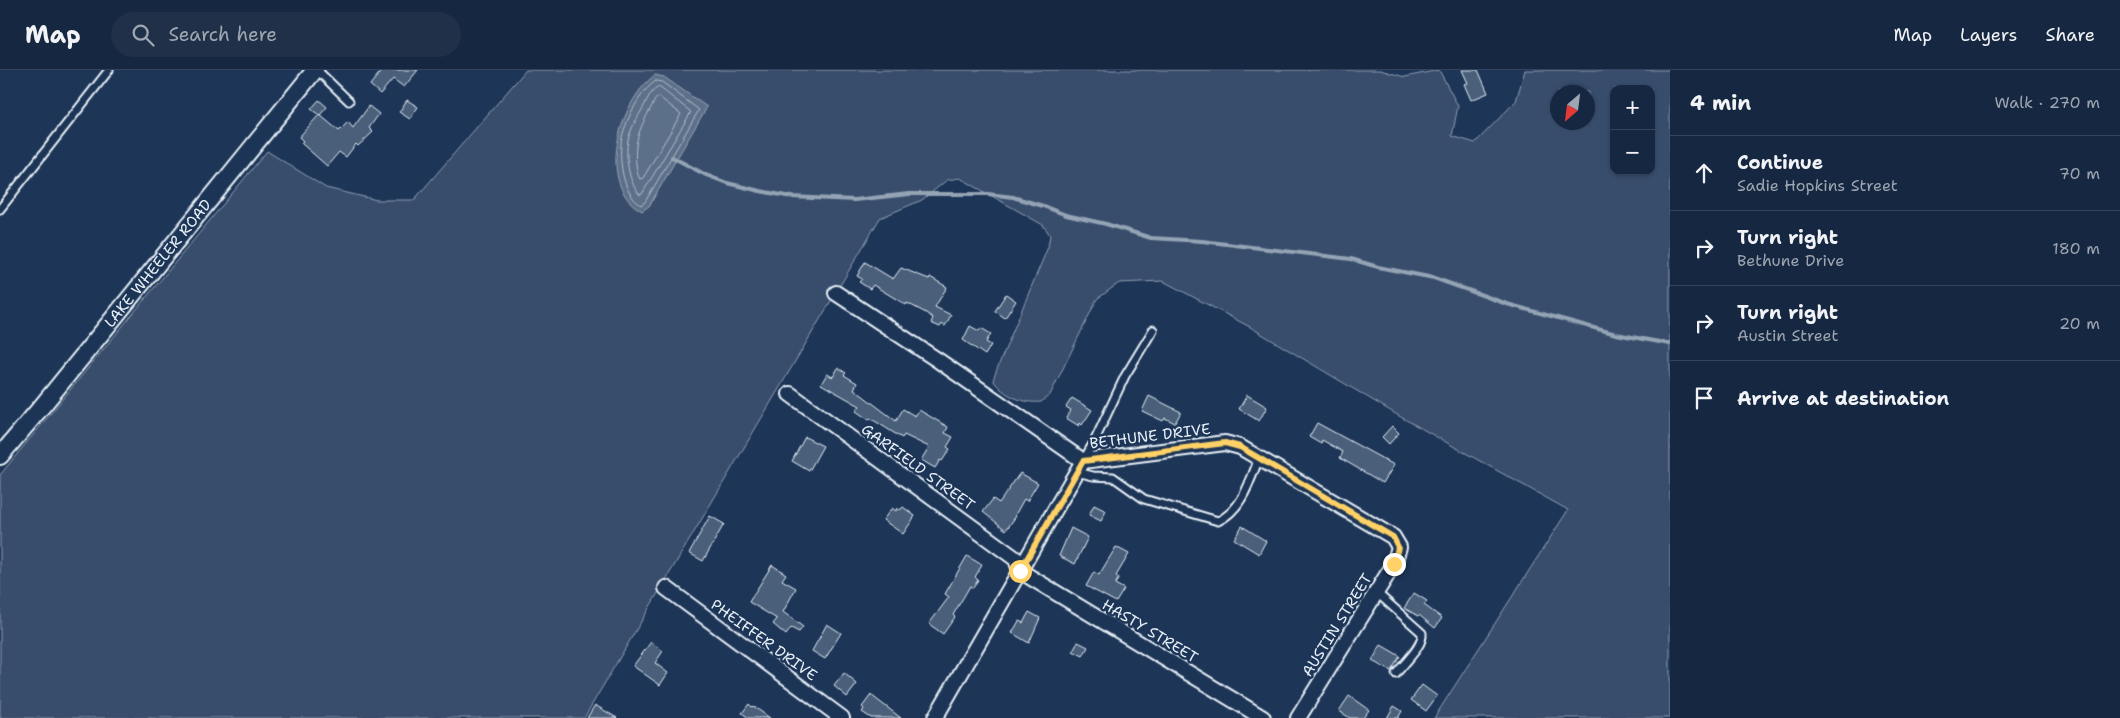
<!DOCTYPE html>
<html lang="en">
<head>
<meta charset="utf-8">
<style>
  :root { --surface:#162841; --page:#1f3048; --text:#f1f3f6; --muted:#9ea6b1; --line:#35445a }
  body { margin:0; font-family:"Shantell Sans",sans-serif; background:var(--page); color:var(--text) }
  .controls { position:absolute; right:15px; top:15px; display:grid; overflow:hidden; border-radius:10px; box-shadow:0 1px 4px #0004 }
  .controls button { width:45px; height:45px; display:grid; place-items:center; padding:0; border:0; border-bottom:1px solid var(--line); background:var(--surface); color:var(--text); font:25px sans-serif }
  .compass { position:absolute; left:1550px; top:15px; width:45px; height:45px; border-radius:50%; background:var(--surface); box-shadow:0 1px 4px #0004; rotate:208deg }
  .stop { position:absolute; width:15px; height:15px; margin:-11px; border:4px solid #ffd166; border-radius:50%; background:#fff }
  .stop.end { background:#ffd166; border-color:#fff; box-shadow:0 1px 5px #0008 }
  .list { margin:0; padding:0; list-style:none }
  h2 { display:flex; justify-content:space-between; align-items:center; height:65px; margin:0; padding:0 20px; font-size:21px }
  h2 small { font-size:16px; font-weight:400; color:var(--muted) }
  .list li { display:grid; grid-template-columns:32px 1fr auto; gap:15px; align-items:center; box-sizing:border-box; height:75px; padding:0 20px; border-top:1px solid var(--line) }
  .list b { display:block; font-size:19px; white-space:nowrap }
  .list p { margin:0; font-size:16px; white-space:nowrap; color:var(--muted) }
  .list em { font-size:16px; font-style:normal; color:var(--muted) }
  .icon { flex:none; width:28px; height:28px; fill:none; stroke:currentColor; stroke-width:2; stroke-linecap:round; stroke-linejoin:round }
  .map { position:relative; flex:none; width:1670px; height:648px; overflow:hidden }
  header { display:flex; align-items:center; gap:30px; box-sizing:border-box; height:70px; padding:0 25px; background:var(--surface); border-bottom:1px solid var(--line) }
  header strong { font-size:24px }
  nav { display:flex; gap:28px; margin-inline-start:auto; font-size:18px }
  .search { width:350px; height:45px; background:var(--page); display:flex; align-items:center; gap:12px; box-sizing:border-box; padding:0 18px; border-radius:28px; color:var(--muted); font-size:19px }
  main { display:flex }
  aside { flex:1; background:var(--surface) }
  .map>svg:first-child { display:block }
  .green { fill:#374d6c; stroke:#909fb2; fill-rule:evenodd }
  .water { fill:#5d7089; stroke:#95a4b5 }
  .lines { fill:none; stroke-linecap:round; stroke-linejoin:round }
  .shore { stroke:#b0bdcc; stroke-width:1 }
  .stream { stroke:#95a4b5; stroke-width:4 }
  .building { fill:#495e7a; stroke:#e8f1f8 }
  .service-casing { stroke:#e8f1f8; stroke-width:11 }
  .minor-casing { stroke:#e8f1f8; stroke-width:18 }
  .tertiary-casing { stroke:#e8f1f8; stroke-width:20 }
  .service { stroke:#1d3557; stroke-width:7 }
  .minor { stroke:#1d3557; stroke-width:14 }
  .tertiary { stroke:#1d3557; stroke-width:16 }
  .route { stroke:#ffd166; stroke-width:6 }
  .labels { text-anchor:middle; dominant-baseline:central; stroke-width:5; stroke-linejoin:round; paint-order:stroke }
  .street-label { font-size:15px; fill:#e8f1f8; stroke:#1d3557 }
</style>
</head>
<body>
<header>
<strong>Map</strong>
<div class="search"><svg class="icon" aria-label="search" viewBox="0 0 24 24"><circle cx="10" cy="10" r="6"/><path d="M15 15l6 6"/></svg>Search here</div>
<nav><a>Map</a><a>Layers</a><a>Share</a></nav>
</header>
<main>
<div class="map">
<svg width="1670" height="648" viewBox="0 0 1670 648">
  <rect width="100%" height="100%" fill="#1d3557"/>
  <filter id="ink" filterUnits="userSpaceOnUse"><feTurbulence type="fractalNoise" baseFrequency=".02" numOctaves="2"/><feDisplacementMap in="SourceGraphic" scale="10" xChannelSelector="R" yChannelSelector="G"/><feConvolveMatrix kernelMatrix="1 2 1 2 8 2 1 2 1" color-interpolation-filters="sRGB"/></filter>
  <g filter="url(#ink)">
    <!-- green -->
    <path class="green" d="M526 0H1380L1405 7 1439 0 1458 36 1452 66 1475 73 1516 31 1525 0H1670V648H1434L1568 440 1399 346 1250 257 1163 211 1119 213 1097 229 1050 325 1041 332C1023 334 1003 325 993 310L997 299 1048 177 1050 165 1043 155 960 108 947 110 922 130 880 148 584 648H0V405L267 81 326 118 377 130H414ZM1614 19H1651V101H1614ZM1558 22H1588V52H1558ZM687 24 706 37 649 136Z"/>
    <!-- water -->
    <path class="water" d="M655 5 664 7 707 37 649 136 642 141C595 116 619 31 655 5Z"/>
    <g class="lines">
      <!-- shore -->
      <g class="shore">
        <path d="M656 11 662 12 699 40 645 132 641 135C622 124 618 87 622 67 627 48 640 21 656 11Z"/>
        <path d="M659 17 691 42 642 124 640 125C628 112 625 86 628 70 631 58 637 48 643 38 647 30 650 21 659 17Z"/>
        <path d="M659 27 681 44 643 108 640 109C637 105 637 99 636 94 633 67 643 53 655 30Z"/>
      </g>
      <!-- stream -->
      <path class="stream" d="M672 87 706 105 727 113 760 121 792 127 854 130 909 124H988L1013 127 1043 136 1066 145 1106 154 1151 168 1202 171 1351 189 1378 197 1434 208 1507 234 1616 264 1670 274"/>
    </g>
    <!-- building -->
    <g class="building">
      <path d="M382 0H418L404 17 393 9 380 24 370 15Z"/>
      <path d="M1462 0H1478L1488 23 1471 30 1464 14 1468 13Z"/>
      <path d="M319 30 327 37 320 45 339 61 348 52 353 58 369 36 379 44 369 58 373 62 358 76 356 74 346 87 339 82 327 96 301 73 303 71 299 67 319 45 311 39Z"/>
      <path d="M407 30 418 37 410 49 399 42Z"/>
      <path d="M865 192 893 209 901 198 929 209 930 207 947 217 935 237 951 245 945 256 942 254 940 257 931 253 933 248 926 243 907 233 906 235 873 215 870 219 859 212 862 209 857 206Z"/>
      <path d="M1006 224 1016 231 1005 248 995 241Z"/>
      <path d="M970 256 979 261 981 258 991 264 986 272 991 275 985 285 963 270Z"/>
      <path d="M838 298 846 303 844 305 857 313 854 319 896 351 903 339 915 346 919 340 948 357 945 363 953 367 947 377 950 379 942 391 940 390 935 398 921 390 929 377 904 365 902 368 870 348 869 350 856 341 860 336 821 314 827 304 833 307Z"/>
      <path d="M1247 325 1267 337 1259 351 1239 339Z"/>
      <path d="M1149 326 1181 342 1175 353 1165 348 1163 351 1142 341Z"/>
      <path d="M1072 328 1092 340 1082 355 1080 353 1079 356 1066 348 1071 340 1066 337Z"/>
      <path d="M1317 353 1394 395 1383 413 1340 388 1343 382 1322 370 1321 374 1309 367Z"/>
      <path d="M1392 356 1399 363 1389 374 1382 367Z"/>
      <path d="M805 367 823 376 809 401 792 391Z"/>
      <path d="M1020 403 1038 413 1027 431 1024 429 1015 445 1016 446 1006 460 983 442 993 429 999 433Z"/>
      <path d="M1094 435 1106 441 1101 451 1089 445Z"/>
      <path d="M903 437 915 446 903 464 883 450 892 438 896 441 897 438 900 440Z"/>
      <path d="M710 446 724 454 703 491 689 483Z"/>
      <path d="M1242 456 1266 471 1259 484 1234 469Z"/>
      <path d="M1071 458 1088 467 1075 494 1059 486Z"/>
      <path d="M1116 477 1129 484 1116 506 1119 508 1115 514 1124 519 1116 532 1086 516 1094 502 1099 505Z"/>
      <path d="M967 486 982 495 975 507 978 510 973 518 970 516 953 545 955 547 943 564 929 554 949 527 945 524Z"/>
      <path d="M772 495 786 504 782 510 796 518 783 542 803 557 799 562 791 558 786 565 773 554 777 549 749 532Z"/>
      <path d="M1414 523 1427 531 1424 535 1442 548 1435 558 1419 545 1418 546 1404 538Z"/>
      <path d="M1029 542 1040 548 1029 573 1012 563 1019 551 1023 553Z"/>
      <path d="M827 554 841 563 825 589 812 581Z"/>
      <path d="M651 572 663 581 655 593 668 603 660 615 633 596Z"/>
      <path d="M1078 572 1088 577 1083 586 1073 581Z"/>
      <path d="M1381 575 1400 586 1391 601 1372 591Z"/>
      <path d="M844 603 857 614 847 627 834 616Z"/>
      <path d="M1422 615 1437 626 1426 641 1411 630Z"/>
      <path d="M871 625 880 632 901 648H871L862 642 864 639 862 637Z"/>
      <path d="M1349 626 1369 640 1363 648H1350L1339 641Z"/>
      <path d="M749 634 752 637 753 636 770 648H749L742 643Z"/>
      <path d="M595 635 617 648H587Z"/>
      <path d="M1394 636 1402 641 1398 648H1387Z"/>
    </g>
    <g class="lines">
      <!-- service casing -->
      <g class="service-casing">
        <g id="service">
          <path d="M317 0 349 31"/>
          <path d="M0 139 109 0"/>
          <path d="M1083 391 1094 372 1125 306 1153 260"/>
          <path d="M1077 402 1093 406 1113 407 1144 429 1218 451C1242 440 1250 411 1259 388"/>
          <path d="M1376 522 1422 563C1424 576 1403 594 1396 604"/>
        </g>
      </g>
      <!-- minor casing -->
      <g class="minor-casing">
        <g id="minor">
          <path d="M836 223 939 291 1083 391 1225 373 1240 377 1393 467 1399 477 1394 494 1298 648"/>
          <path d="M790 324 1016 489 1020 501 1263 648"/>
          <path d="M666 518 842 648"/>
          <path d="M935 648 1083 391"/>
        </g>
      </g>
      <!-- tertiary casing -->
      <g class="tertiary-casing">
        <g id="tertiary">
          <path id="s1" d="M0 386 43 335 315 0"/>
        </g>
      </g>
      <!-- service -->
      <use href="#service" class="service"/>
      <!-- minor -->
      <use href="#minor" class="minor"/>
      <!-- tertiary -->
      <use href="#tertiary" class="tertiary"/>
    </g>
  </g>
  <g class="lines" filter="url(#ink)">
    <!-- route -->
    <path class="route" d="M1020 501 1083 391 1225 373 1240 377 1393 467 1398 477 1394 494"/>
  </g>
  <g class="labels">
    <!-- street labels -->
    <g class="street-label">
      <text stroke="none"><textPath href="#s1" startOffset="249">LAKE WHEELER ROAD</textPath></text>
      <text transform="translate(1150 366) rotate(-7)">BETHUNE DRIVE</text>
      <text transform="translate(918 397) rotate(36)">GARFIELD STREET</text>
      <text transform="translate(1337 555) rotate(-58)">AUSTIN STREET</text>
      <text transform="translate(1150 561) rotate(31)">HASTY STREET</text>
      <text transform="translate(764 570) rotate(36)">PHEIFFER DRIVE</text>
    </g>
  </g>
</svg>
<div class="controls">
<button>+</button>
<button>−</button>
</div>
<svg class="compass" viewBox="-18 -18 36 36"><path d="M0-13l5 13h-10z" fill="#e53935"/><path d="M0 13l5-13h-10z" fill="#9ea6b1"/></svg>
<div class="stop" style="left:1020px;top:501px"></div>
<div class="stop end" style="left:1394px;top:494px"></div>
</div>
<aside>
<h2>4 min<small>Walk · 270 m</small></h2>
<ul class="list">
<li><svg class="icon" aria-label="ahead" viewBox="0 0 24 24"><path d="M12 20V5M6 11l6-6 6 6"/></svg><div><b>Continue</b><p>Sadie Hopkins Street</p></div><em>70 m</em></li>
<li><svg class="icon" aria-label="right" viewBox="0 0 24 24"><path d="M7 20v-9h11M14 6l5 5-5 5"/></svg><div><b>Turn right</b><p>Bethune Drive</p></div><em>180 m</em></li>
<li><svg class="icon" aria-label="right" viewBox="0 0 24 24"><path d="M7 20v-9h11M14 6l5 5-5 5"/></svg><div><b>Turn right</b><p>Austin Street</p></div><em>20 m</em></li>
<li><svg class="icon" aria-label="arrive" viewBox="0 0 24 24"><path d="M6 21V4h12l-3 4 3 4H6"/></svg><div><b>Arrive at destination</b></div></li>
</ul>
</aside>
</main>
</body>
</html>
